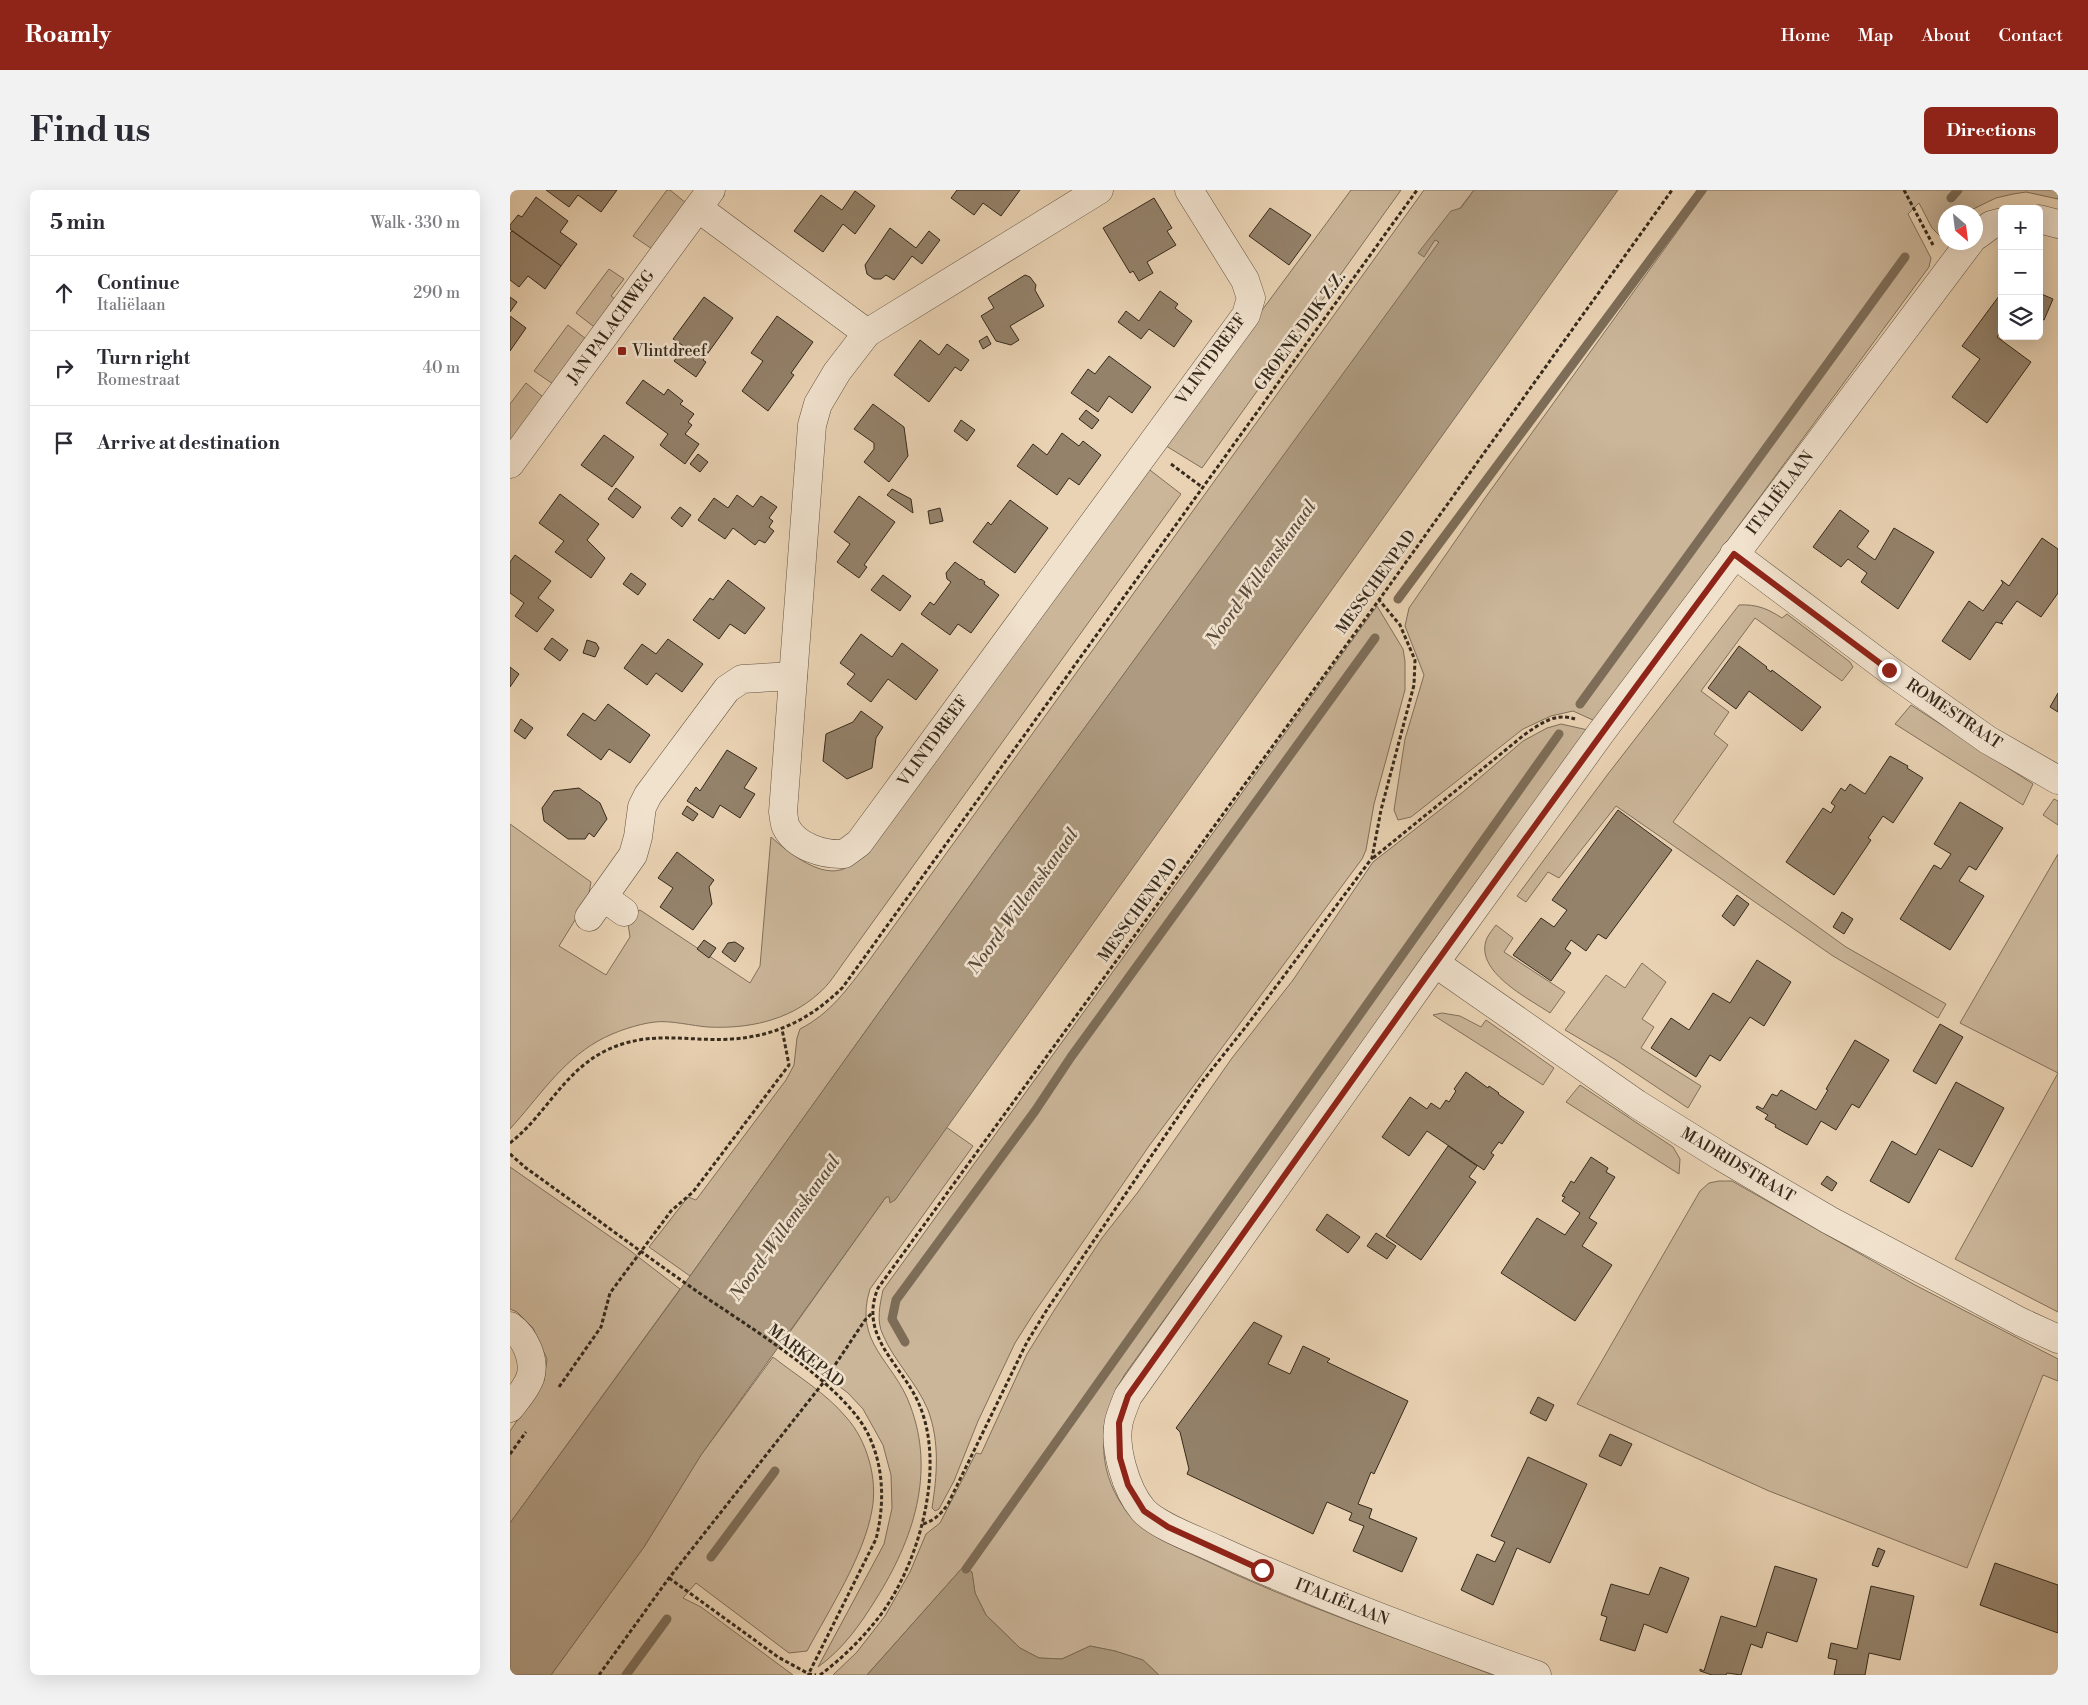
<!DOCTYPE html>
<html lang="en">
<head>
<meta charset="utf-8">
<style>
  :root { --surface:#fff; --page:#f2f2f3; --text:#2b2b33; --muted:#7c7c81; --line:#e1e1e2; --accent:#8f2418 }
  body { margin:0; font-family:"Libre Bodoni",serif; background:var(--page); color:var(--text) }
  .controls { position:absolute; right:15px; top:15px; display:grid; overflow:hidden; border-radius:8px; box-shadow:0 5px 20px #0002 }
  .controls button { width:45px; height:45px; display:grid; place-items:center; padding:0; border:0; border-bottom:1px solid var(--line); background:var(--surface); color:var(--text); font:25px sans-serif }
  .compass { position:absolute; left:1428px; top:15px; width:45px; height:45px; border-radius:50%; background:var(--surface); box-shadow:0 5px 20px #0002; rotate:152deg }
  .stop { position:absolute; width:15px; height:15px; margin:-11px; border:4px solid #8f2418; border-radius:50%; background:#fff }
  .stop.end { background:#8f2418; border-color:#fff; box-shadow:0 1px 5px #0008 }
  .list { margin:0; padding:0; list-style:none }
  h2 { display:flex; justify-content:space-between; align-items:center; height:65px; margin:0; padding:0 20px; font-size:21px }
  h2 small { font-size:16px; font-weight:400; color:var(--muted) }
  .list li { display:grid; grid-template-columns:32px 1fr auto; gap:15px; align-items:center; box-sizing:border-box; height:75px; padding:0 20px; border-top:1px solid var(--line) }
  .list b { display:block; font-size:19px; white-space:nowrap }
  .list p { margin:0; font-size:16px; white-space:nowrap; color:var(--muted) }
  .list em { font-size:16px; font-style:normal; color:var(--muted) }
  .icon { flex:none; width:28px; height:28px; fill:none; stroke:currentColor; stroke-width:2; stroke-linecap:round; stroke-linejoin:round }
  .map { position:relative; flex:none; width:1548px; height:1485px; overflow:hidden; border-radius:8px }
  header { display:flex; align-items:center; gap:30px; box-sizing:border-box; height:70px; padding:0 25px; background:var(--accent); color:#fff }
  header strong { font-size:24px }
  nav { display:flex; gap:28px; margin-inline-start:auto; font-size:18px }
  .intro { display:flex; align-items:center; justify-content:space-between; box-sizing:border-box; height:120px; padding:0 30px }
  h1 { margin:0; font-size:35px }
  .button { padding:12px 22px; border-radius:8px; background:var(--accent); color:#fff; font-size:18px; font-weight:700 }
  main { display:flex; gap:30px; padding:0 30px }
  aside { flex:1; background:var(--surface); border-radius:8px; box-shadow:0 5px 20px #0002 }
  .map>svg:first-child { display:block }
  .green { fill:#cbb69a; stroke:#80705b }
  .water { fill:#ad9a80; stroke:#7d6d58 }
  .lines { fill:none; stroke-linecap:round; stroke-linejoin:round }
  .stream { stroke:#7d6d58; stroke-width:9 }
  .building { fill:#94826b; stroke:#362a1c }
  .minor-casing { stroke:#635442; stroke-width:29 }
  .tertiary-casing { stroke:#635442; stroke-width:29 }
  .path { stroke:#362a1c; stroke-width:3; stroke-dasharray:4 2.5; stroke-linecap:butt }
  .minor { stroke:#f1e2ce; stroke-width:28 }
  .tertiary { stroke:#f1e2ce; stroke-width:28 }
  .route { stroke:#8f2418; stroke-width:6 }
  .poi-dot { fill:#8f2418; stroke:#f1e2ce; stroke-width:2 }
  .labels { text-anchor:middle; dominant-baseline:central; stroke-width:5; stroke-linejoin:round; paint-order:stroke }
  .street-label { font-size:16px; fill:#362a1c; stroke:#f1e2ce }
  .poi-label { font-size:16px; fill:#362a1c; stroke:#f1e2ce; text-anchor:start }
  .water-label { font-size:18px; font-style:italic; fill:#5a4c3a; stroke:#f1e2ce }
</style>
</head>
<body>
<header>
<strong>Roamly</strong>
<nav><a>Home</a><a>Map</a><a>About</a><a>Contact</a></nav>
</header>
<div class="intro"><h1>Find us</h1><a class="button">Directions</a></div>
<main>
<aside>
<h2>5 min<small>Walk · 330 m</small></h2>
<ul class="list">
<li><svg class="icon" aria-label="ahead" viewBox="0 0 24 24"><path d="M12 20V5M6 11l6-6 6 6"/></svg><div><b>Continue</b><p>Italiëlaan</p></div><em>290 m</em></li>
<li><svg class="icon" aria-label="right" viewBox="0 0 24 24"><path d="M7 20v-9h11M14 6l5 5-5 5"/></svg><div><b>Turn right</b><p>Romestraat</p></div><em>40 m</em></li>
<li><svg class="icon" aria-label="arrive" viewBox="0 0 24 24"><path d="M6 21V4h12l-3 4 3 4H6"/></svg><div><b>Arrive at destination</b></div></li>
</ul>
</aside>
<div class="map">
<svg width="1548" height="1485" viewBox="0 0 1548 1485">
  <rect width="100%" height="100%" fill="#ead3b4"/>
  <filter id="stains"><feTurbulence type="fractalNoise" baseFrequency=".004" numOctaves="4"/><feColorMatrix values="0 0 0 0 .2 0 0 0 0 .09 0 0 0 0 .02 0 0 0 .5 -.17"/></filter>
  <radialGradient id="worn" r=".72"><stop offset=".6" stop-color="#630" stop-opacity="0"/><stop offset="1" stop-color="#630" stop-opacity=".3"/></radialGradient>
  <!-- green -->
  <g class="green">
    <path d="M157 0H160L176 13 142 59 123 46Z"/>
    <path d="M841 0H891L692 278 653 254Z"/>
    <path d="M914 0H964L925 50 930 52 484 662 180 1086 139 1057 178 1007 186 1010 276 890 284 875 287 848 290 839C321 823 337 799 358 772Z"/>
    <path d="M1197 0H1548V9L1516 2 1503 4 1486 8 1457 22H1436L1435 41 1430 46 1422 38 1409 13 1398 24 1421 68 1419 77 1085 531 1063 521 1041 526 1013 539 901 627 888 630 884 620 895 549 914 485 895 436 899 418 975 308Z"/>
    <path d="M99 79 114 89 101 106 105 109 85 136H83L66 123Z"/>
    <path d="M58 135 76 149 43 194 24 181Z"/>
    <path d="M16 193 33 207 0 252V214Z"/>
    <path d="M636 277 671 304 334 772C326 783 319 795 308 804 278 831 237 839 198 837 183 836 160 830 145 832 127 834 104 842 88 851 51 872 28 908 0 939V634L81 692 78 709 49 756 96 785 120 747 117 727 130 720 240 793 250 776 261 647C277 661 307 686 330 680 336 679 344 672 350 668Z"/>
    <path d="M1229 415C1247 414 1258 419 1272 428L1277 424 1340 472 1343 477 1332 491 1245 428 1191 501 1219 522 1204 544 1218 555 1163 632 1336 757 1436 814 1428 828 1323 766 1106 616 1049 688 1038 682 1016 712 1007 706 1098 584Z"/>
    <path d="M867 416 893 459 895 471V500L864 614 856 660 852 669 639 956 524 1123 505 1153 468 1231 444 1291 429 1319 425 1321 422 1318C427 1286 430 1252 418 1220 407 1193 384 1171 373 1145 366 1131 370 1114 373 1100Z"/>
    <path d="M1401 515 1523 594 1513 615 1385 534Z"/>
    <path d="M1051 534 1078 540 615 1184C589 1227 584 1277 615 1319 633 1345 663 1355 690 1368 785 1414 885 1447 983 1485H649L633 1470 605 1461 580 1456 552 1469 529 1468 510 1458 476 1425 465 1403 462 1383 453 1377 357 1485H323L347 1462 375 1426 400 1382 416 1344 430 1333 466 1263 471 1264 517 1164 545 1119 592 1048 628 1002 722 868 783 790 863 672 953 602 1013 551 1037 538Z"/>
    <path d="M1544 609 1548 611V635L1533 625Z"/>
    <path d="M1548 664V1122L1445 1069 1548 883 1450 833Z"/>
    <path d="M986 735 1003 748 994 762 1055 802 1040 823C1018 808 963 781 977 748 979 744 983 739 986 735Z"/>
    <path d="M1132 773 1156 792 1132 829 1144 837 1131 858 1191 896 1178 918 1106 870 1055 840 1096 785 1115 798Z"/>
    <path d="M932 823 950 826 971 837 976 830 1044 878 1033 895 923 825Z"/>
    <path d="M1070 895 1163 957 1170 969 1169 984 1056 912Z"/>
    <path d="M436 937 463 956 360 1099C343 1153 384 1171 400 1215 426 1283 403 1350 366 1409 350 1435 333 1459 308 1477L374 1354 382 1318 381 1285 373 1255 353 1219 338 1203 272 1153 376 1007 378 1006 385 1010Z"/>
    <path d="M0 977 118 1059 170 1099 0 1333V1241L34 1191 37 1169 23 1138 7 1122 0 1119Z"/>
    <path d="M1209 991H1222L1405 1095 1548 1169V1191L1533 1185 1457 1378 1259 1301 1067 1214 1190 1001 1199 993Z"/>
    <path d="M263 1167C287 1186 316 1203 336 1227 357 1250 368 1289 362 1320 354 1366 319 1420 297 1461L279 1463 186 1393 173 1408 191 1417 283 1485H41L134 1357 191 1265Z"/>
  </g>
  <!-- water -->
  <g class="water">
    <path d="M964 0H1108L385 1010 380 1013 379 1007H376L191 1265 134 1357 41 1485H0V1333L180 1086 484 662 929 52 925 50 914 67 908 63 941 21 951 18Z"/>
    <path d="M453 1377 462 1382 465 1403 476 1425 510 1458 529 1468 552 1469 580 1456 605 1461 633 1470 649 1485H357Z"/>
  </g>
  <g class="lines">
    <!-- stream -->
    <g class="stream">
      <path d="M1441 8 1448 0"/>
      <path d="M888 409 1192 0"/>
      <path d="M1070 514 1395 67"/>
      <path d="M395 1152 382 1129 386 1110 525 921 561 867 865 448"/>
      <path d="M201 1367 265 1281"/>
      <path d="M456 1379 1049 544"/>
      <path d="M116 1485 157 1429"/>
    </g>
  </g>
  <!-- building -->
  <g class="building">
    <path d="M36 0H107L91 22 68 5 59 17Z"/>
    <path d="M447 0H510L491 26 473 13 464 25 441 8Z"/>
    <path d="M345 1 365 16 345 44 333 34 313 62 284 41 311 5 332 20Z"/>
    <path d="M26 7 58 31 50 42 67 54 51 76 0 39V35L8 25 12 27Z"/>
    <path d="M644 8 662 38 657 41 666 55 637 72 643 83 629 91 623 81 620 83 593 38Z"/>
    <path d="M760 18 801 45 779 75 739 46Z"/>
    <path d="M380 38 406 58 419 41 430 50 412 74 402 66 384 90 376 85 371 89H364L357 84 355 75Z"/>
    <path d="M2 41 51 76 35 99 18 86 9 97 0 90V43Z"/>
    <path d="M515 85 520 87 526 95 525 100 534 116 500 136 509 150 501 155 486 151 471 126 484 118 478 108Z"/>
    <path d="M650 101 668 114 665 118 682 131 664 157 639 139 631 149 608 132 616 121 629 131Z"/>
    <path d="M1492 102V140L1487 147 1521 172 1477 233 1442 207 1470 169 1452 156Z"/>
    <path d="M1529 103 1543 109 1534 130 1529 128Z"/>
    <path d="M0 107 7 112 0 122Z"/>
    <path d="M194 107 223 128 193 170 196 172 186 187 164 171 175 157 163 149Z"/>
    <path d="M0 126 16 138 0 161Z"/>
    <path d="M267 126 303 152 281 183 284 185 258 221 232 201 253 171 241 163Z"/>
    <path d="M477 146 481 154 473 159 469 151Z"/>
    <path d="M410 150 429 165 437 154 459 170 451 181 445 177 419 212 384 185Z"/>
    <path d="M599 166 641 197 622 223 599 206 588 222 561 203 578 179 585 184Z"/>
    <path d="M133 190 154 205 158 199 173 211 170 214 184 224 178 232 182 235 175 244 189 254 175 274 150 255 158 244 116 213Z"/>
    <path d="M363 214 394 237 398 266 379 292 354 272 364 259V253L344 239Z"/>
    <path d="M576 220 589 230 582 239 569 229Z"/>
    <path d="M451 230 465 240 457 251 444 241Z"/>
    <path d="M552 243 569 256 573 251 591 265 569 295 559 288 547 305 507 276 523 254 537 265Z"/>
    <path d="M94 245 124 267 102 297 71 275Z"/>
    <path d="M188 264 198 272 190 282 180 274Z"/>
    <path d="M106 298 131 317 123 328 98 309Z"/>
    <path d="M382 299 401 309 403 323 377 305Z"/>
    <path d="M50 304 89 334 77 350 95 368 81 388 45 362 54 351 29 333Z"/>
    <path d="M227 305 243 317 251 306 267 317 259 328 263 331 259 337 264 341 255 353 249 350 245 355 223 338 215 349 188 330 204 308 218 318Z"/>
    <path d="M349 306 385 332 354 375 357 377 349 388 327 372 340 354 324 342Z"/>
    <path d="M500 310 538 338 505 383 463 352 478 332 481 335Z"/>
    <path d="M170 317 181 325 172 337 161 328Z"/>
    <path d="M430 318 433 331 420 334 418 321Z"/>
    <path d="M1330 320 1359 341 1347 357 1365 370 1384 338 1424 362 1388 419 1351 392 1357 383 1338 369 1331 377 1303 357Z"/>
    <path d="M1532 348 1548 359V403L1531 427 1507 411 1491 433 1493 434 1486 432 1460 470 1432 451 1459 411 1473 421 1493 393 1491 390 1499 396Z"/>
    <path d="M5 365 41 391 28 408 44 420 27 442 5 426 14 413 0 403V372Z"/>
    <path d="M445 372 470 390 471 389 475 392 474 394 489 405 461 443 448 434 440 445 411 424 420 412 424 415 441 392 437 389 436 383Z"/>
    <path d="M121 383 136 394 128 405 113 394Z"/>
    <path d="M373 385 401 406 390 421 361 400Z"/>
    <path d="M218 390 255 418 235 444 220 434 209 449 183 430 200 408 203 410Z"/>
    <path d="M351 444 382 467 392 453 428 480 406 510 378 489 361 512 337 494 345 484 330 473Z"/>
    <path d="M42 448 58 460 50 471 34 459Z"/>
    <path d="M158 449 193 474 172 502 146 483 137 495 114 478 132 454 146 464Z"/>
    <path d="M77 450 86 453 89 458 85 467 73 463Z"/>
    <path d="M1229 456 1257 477 1256 478 1261 482 1262 480 1311 517 1292 541 1239 501 1226 519 1198 498Z"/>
    <path d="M0 477 9 484 0 497Z"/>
    <path d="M1548 503V522L1540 517Z"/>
    <path d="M98 514 140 545 120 573 99 559 91 570 57 545 73 523 85 531Z"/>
    <path d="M351 521 373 537 366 548 362 578 337 589 313 571 316 544 343 532Z"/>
    <path d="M11 529 23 538 15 549 4 541Z"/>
    <path d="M217 560 247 578 234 598 245 604 230 628 210 615 203 628 177 611 186 597 190 601Z"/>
    <path d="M1380 566 1398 576 1397 578 1413 588 1383 633 1373 626 1358 648 1361 650 1324 705 1276 672 1313 618 1321 623 1325 616 1321 613 1331 598 1335 601 1340 594 1355 604Z"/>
    <path d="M69 598 90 613 97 629 84 647 79 643 75 649H58L34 631 32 618 44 601Z"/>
    <path d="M1450 612 1493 638 1466 680 1459 676 1449 691 1474 706 1440 760 1390 729 1424 675 1431 679 1441 664 1424 654Z"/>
    <path d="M177 616 188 624 183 631 172 624Z"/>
    <path d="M1108 620 1162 660 1096 749 1088 744 1076 761 1061 750 1055 759 1061 763 1041 791 1003 765 1031 728 1044 737 1057 720 1042 710Z"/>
    <path d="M167 662 204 690 199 697 202 714 183 740 150 717 163 698 148 688Z"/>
    <path d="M1227 705 1239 714 1224 736 1212 726Z"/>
    <path d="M1332 722 1343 729 1334 744 1323 737Z"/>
    <path d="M194 750 206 758 199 768 187 759Z"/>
    <path d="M225 752 234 758 225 772 212 762 218 753Z"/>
    <path d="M1247 770 1281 792 1254 836 1240 827 1210 871 1200 865 1186 887 1141 858 1161 828 1179 840 1203 803 1220 813Z"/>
    <path d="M1430 834 1453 847 1426 894 1403 881Z"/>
    <path d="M1345 850 1379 870 1349 918 1342 914 1326 940 1311 931 1297 955 1265 937 1266 935 1255 929 1258 925 1246 918 1247 916 1253 919 1262 904 1267 906 1271 900 1306 920 1318 900 1316 899Z"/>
    <path d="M956 882 978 898 979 896 989 903 988 904 1014 922 992 954 989 952 981 963 984 965 974 980 917 941 899 966 872 947 900 907 917 919 921 913 930 919 936 910 939 912 946 901 944 899Z"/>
    <path d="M1446 892 1494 918 1462 977 1429 959 1399 1013 1360 991 1382 951 1406 965Z"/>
    <path d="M938 956 967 976 959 987 966 992 911 1070 876 1046Z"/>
    <path d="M1081 967 1098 978 1096 982 1105 987 1079 1028 1087 1033 1072 1056 1102 1075 1065 1131 991 1083 1027 1028 1055 1045 1070 1023 1052 1011 1055 1007 1052 1006 1061 991 1064 993Z"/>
    <path d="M1317 986 1327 993 1322 1001 1311 994Z"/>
    <path d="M817 1024 850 1047 838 1063 806 1040Z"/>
    <path d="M866 1043 886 1056 877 1069 857 1056Z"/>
    <path d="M744 1132 772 1146 758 1174 780 1184 793 1156 820 1169 817 1172 898 1211 864 1284 861 1282 848 1314 862 1319 859 1328 907 1348 892 1382 843 1361 854 1336 839 1330 842 1323 817 1312 803 1344 677 1284 679 1279 670 1242 666 1238Z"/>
    <path d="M1028 1207 1044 1215 1036 1231 1020 1223Z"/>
    <path d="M1100 1244 1122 1254 1111 1276 1089 1266Z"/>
    <path d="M1018 1267 1077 1294 1040 1373 1007 1358 983 1415 951 1400 967 1364 985 1372 995 1352 981 1346Z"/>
    <path d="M1368 1358 1375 1361 1368 1377 1362 1375Z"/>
    <path d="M1485 1373 1548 1395V1443L1470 1415Z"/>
    <path d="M1265 1376 1307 1389 1287 1452 1257 1442 1252 1458 1241 1454 1231 1485 1217 1483 1216 1485H1202L1190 1481V1479L1194 1481 1211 1426 1246 1437Z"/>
    <path d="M1150 1377 1179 1388 1157 1443 1134 1434 1125 1461 1090 1450 1097 1427 1091 1425 1101 1394 1139 1405Z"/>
    <path d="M1361 1396 1404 1406 1390 1470 1359 1463 1355 1485H1324L1327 1470 1318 1468 1321 1453 1347 1459Z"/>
  </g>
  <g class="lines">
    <!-- minor casing -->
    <g class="minor-casing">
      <g id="minor">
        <path d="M589 0 357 143 327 182 308 214 302 235 273 622C274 627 274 633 276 637 286 657 314 665 334 664L349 653 736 125 741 108 735 90 679 0"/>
        <path d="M188 18 357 143"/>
        <path d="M1529 29 1548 34"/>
        <path d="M1466 46 1481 35 1492 32"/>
        <path d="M1224 364 1379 480 1478 550 1548 590"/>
        <path d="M93 707 114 722"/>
        <path d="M79 727 123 665 128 647 132 617 138 605 217 499 232 489 283 486"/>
        <path d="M925 773 1127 914 1212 967 1319 1030 1511 1132 1548 1149"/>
        <path d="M0 1136C15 1147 26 1170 20 1188 16 1199 7 1209 0 1218"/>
        <path d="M1027 1485C919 1447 811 1407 706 1359 687 1350 647 1336 633 1320 616 1300 603 1257 609 1231 611 1223 615 1214 618 1206L925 773 1090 544 1460 52"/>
      </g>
    </g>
    <!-- tertiary casing -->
    <g class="tertiary-casing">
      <path id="tertiary" d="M0 274 201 0"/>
    </g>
    <!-- path -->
    <g class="path">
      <path d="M1394 0 1423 55"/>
      <path d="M661 274 692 297"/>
      <path d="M863 668 1014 545C1030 534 1045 522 1065 529"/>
      <path d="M0 953C36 925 52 883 95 861 140 839 176 852 222 849 267 846 302 828 333 797L907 0"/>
      <path d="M0 964 16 978C72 1018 128 1060 185 1100 234 1134 330 1191 357 1242 374 1275 375 1313 366 1349L298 1485"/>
      <path d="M49 1197 91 1137 100 1103 161 1021 183 1002 279 875 272 839"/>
      <path d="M0 1264 16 1242"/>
      <path d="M413 1334C425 1330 431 1324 438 1314L517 1152 538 1118 691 893 738 834 862 668 871 620 904 495 905 470 890 435 869 410"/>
      <path d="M159 1388 268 1467 299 1484 306 1485"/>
      <path d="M89 1485 159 1388 313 1193 355 1130 362 1123"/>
      <path d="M310 1485C330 1470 349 1452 365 1432 408 1380 437 1278 409 1214 392 1174 348 1147 368 1098L869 410 1162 0"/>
    </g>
    <!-- minor -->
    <use href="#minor" class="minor"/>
    <!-- tertiary -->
    <use href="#tertiary" class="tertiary"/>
  </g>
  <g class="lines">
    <!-- route -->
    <path class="route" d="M752 1380 658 1337 634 1321 618 1295 610 1268 609 1233 618 1206C818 924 1018 641 1224 364L1379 480"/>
  </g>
  <!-- markers -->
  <rect class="poi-dot" x="107" y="156" width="10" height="10" rx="2.5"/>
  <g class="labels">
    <!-- street labels -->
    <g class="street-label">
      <text transform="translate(101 137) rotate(-54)">JAN PALACHWEG</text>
      <text transform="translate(790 141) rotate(-54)">GROENE DIJK Z.Z.</text>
      <text transform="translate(701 169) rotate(-54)">VLINTDREEF</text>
      <text transform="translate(1270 303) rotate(-53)">ITALIËLAAN</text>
      <text transform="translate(866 392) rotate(-54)">MESSCHENPAD</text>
      <text transform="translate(1444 524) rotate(34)">ROMESTRAAT</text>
      <text transform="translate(423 551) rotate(-54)">VLINTDREEF</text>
      <text transform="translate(628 720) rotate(-54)">MESSCHENPAD</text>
      <text transform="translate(1228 975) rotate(31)">MADRIDSTRAAT</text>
      <text transform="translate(296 1166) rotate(38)">MARKEPAD</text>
      <text transform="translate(832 1412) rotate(22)">ITALIËLAAN</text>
    </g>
    <!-- poi labels -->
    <g class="poi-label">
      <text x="122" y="161">Vlintdreef</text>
    </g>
    <!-- water labels -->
    <g class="water-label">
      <text transform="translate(751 383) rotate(-54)">Noord-Willemskanaal</text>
      <text transform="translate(513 711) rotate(-54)">Noord-Willemskanaal</text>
      <text transform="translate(275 1038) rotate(-54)">Noord-Willemskanaal</text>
    </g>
  </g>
  <rect width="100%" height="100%" filter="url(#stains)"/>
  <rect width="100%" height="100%" fill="url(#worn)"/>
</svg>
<div class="controls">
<button>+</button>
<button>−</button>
<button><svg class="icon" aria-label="layers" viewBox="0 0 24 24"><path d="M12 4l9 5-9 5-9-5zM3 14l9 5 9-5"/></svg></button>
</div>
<svg class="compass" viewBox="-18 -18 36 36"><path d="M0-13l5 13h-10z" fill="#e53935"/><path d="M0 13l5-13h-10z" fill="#7c7c81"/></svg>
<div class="stop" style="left:752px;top:1380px"></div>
<div class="stop end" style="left:1379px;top:480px"></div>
</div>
</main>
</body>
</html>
